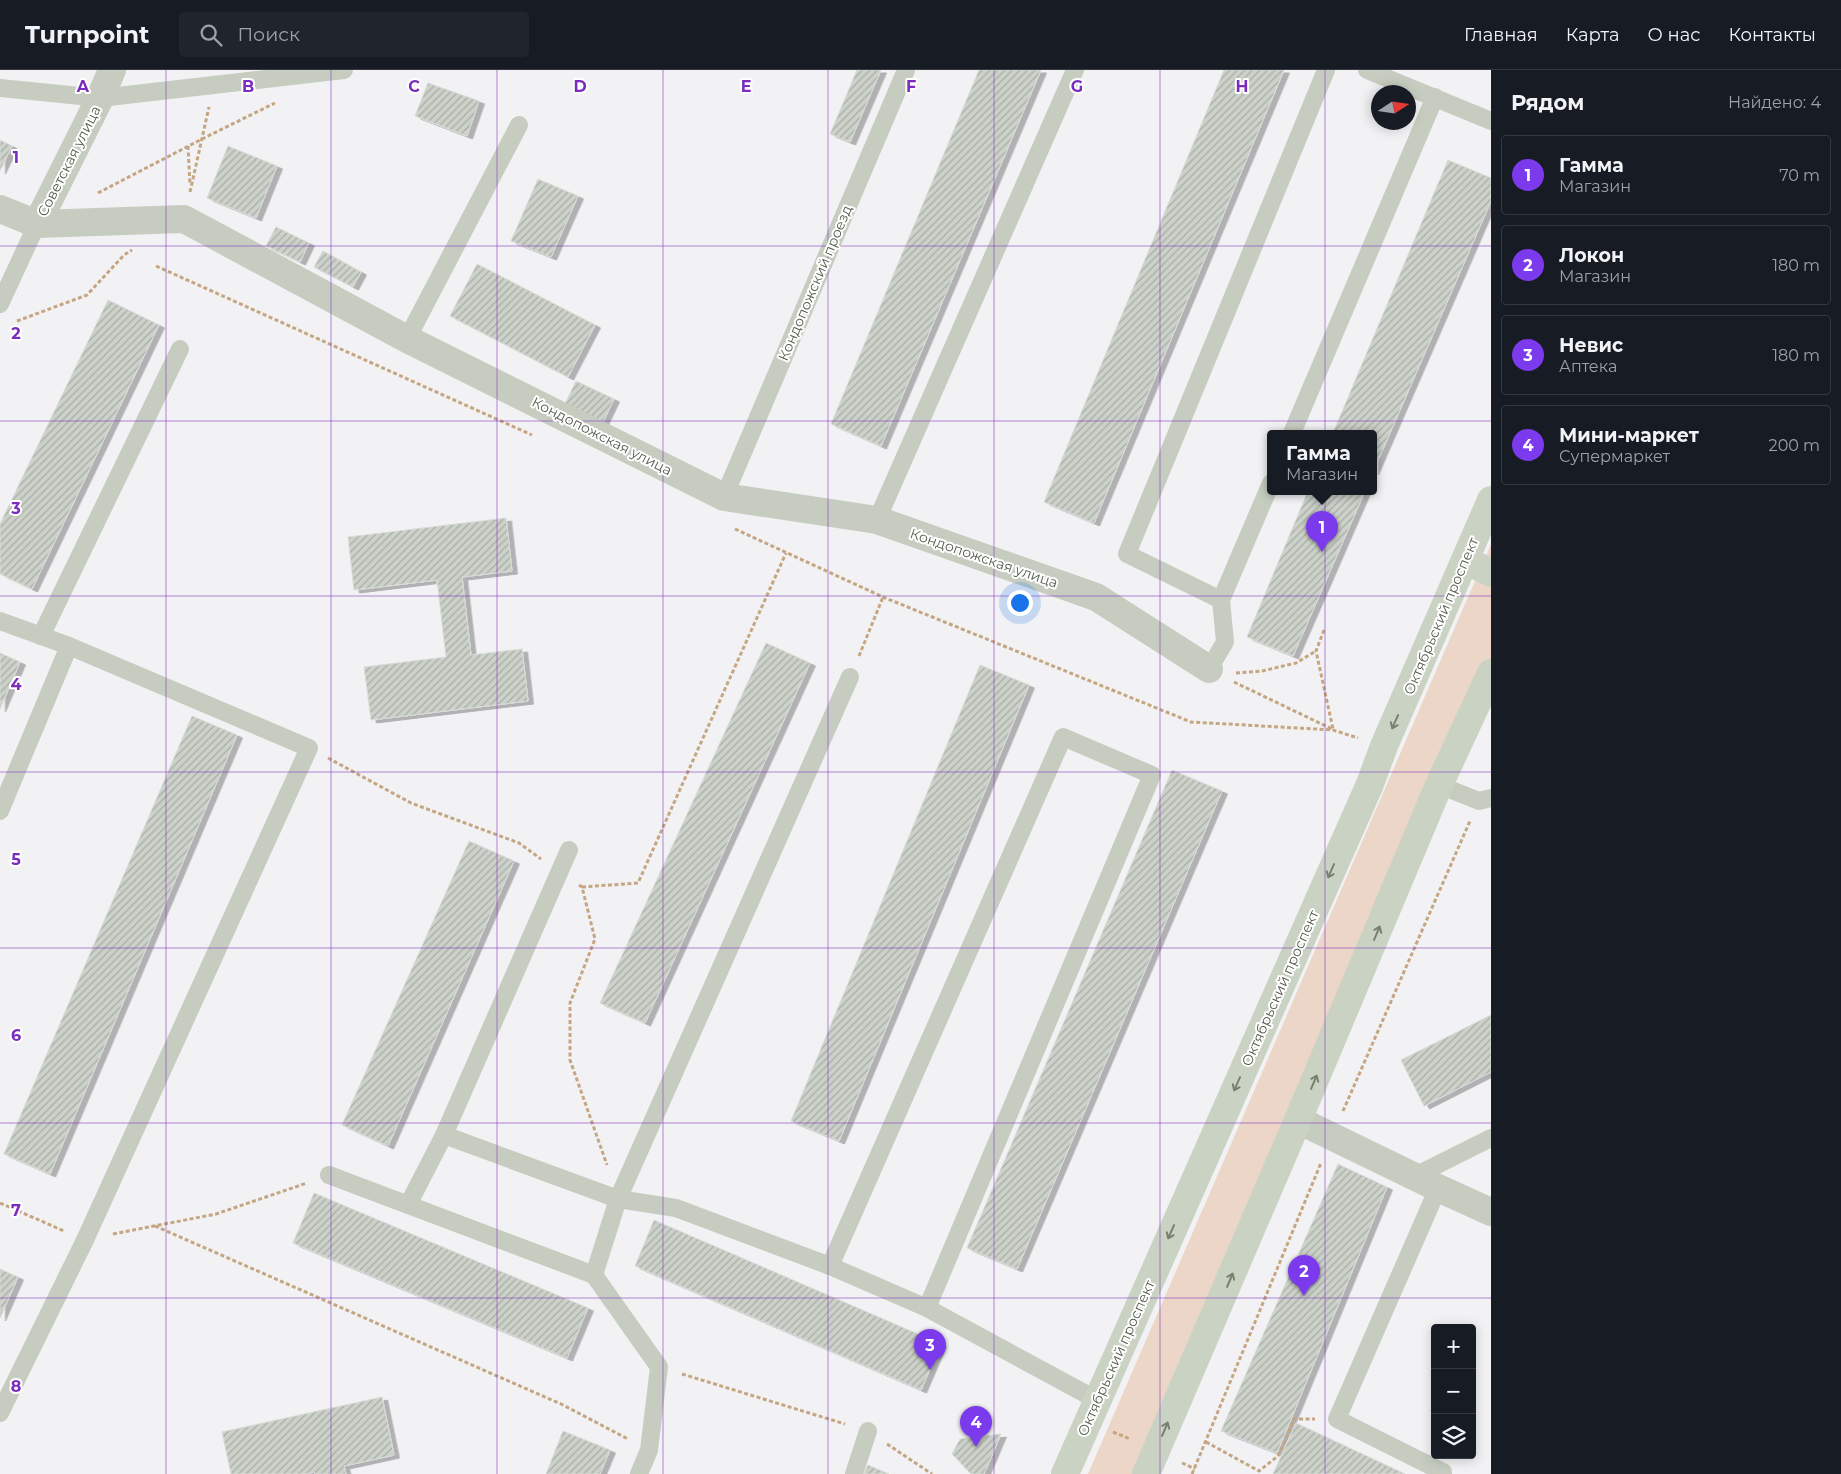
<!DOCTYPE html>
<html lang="ru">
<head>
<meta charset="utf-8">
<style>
  :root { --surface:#171b24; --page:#20242c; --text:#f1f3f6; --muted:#9ea1a6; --line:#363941; --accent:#7c3aed }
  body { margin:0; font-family:Montserrat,sans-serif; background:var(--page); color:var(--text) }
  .controls { position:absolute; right:15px; bottom:15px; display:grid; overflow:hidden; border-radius:5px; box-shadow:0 2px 12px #0003 }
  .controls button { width:45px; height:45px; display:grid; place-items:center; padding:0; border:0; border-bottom:1px solid var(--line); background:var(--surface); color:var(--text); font:25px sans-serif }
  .compass { position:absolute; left:1371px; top:15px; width:45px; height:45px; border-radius:50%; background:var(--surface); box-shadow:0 2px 12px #0003; rotate:78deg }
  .you { position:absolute; left:1019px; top:532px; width:18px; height:18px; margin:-12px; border:4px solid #fff; border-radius:50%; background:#1a73e8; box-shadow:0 0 0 8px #1a73e833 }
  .badge { display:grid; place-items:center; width:32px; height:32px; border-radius:50%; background:var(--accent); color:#fff; font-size:16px; font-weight:700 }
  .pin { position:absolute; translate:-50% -41px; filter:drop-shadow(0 1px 2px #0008) }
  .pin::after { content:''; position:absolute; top:26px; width:18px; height:15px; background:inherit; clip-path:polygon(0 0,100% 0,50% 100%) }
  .popup { position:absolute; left:1267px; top:360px; width:110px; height:65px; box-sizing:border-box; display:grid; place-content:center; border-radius:5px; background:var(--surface); filter:drop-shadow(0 1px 4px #0005); font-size:16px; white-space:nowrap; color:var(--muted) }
  .popup b { font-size:19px; color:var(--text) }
  .popup::after { content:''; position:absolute; left:50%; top:100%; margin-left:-10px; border:10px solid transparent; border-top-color:var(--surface) }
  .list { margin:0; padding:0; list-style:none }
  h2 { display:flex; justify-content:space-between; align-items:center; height:65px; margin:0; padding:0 20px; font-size:21px }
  h2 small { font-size:16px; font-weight:400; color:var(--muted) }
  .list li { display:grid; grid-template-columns:32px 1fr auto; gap:15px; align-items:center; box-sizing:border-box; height:80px; margin:0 10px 10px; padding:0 10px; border:1px solid var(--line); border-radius:5px }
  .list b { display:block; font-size:19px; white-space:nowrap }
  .list p { margin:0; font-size:16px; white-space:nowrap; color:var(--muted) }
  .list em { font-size:16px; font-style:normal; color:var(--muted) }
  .icon { flex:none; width:28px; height:28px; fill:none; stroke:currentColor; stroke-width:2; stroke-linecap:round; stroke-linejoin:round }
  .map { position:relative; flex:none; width:1491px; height:1404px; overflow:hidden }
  header { display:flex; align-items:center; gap:30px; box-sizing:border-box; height:70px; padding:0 25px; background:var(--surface); border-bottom:1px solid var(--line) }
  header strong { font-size:24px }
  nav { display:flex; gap:28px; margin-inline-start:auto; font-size:18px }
  .search { width:350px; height:45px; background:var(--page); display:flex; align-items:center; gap:12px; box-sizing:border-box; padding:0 18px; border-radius:5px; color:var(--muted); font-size:19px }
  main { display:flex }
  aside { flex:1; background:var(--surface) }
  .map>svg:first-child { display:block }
  .green { fill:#ebd6c7 }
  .building { fill:url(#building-hatch); stroke:#d8dcd7; filter:url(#shadow) }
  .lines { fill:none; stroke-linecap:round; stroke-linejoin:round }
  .path { stroke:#c5a683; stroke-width:3; stroke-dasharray:4 2.5; stroke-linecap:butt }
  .lane { stroke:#c6cdc0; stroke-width:18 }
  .street { stroke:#c6cdc0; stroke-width:28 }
  .secondary { stroke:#cad3c3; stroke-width:28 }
  .oneway { stroke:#788070 }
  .grid { fill:none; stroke:#7b2cbf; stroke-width:1; stroke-opacity:0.55 }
  .labels { text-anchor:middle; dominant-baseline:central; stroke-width:4; stroke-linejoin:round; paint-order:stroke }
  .street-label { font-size:14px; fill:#555d4c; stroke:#fff }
  .grid-label { font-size:16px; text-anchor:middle; font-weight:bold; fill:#7b2cbf; stroke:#fff; stroke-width:4; stroke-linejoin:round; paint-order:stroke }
</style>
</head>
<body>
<header>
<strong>Turnpoint</strong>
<div class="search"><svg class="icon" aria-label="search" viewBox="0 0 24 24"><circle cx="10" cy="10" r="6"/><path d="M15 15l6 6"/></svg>Поиск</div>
<nav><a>Главная</a><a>Карта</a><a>О нас</a><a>Контакты</a></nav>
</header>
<main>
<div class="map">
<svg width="1491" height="1404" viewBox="0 0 1491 1404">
  <defs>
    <pattern id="building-hatch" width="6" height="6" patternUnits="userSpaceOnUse" patternTransform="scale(1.25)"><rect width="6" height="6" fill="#ccd1ca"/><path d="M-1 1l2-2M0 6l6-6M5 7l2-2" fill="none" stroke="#a8ada6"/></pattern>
    <filter id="shadow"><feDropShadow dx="5.5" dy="3" stdDeviation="0" flood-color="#0004"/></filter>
  </defs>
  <rect width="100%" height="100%" fill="#f2f2f4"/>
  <!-- green -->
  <path class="green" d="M1491 474V606L1141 1404H1088Z"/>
  <!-- building -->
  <g class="building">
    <path d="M857 0H881L850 72 830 64Z"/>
    <path d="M979 0H1041L881 376 831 354Z"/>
    <path d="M1224 0H1284L1094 453 1044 432Z"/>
    <path d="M428 13 479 31 467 66 415 46Z"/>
    <path d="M0 70 12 76 0 101Z"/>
    <path d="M228 76 277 96 256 148 207 128Z"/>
    <path d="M1448 90 1491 108V131L1373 402V363H1333Z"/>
    <path d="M538 109 578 126 551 187 511 171Z"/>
    <path d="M276 157 309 173 300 192 266 176Z"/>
    <path d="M323 181 361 202 353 217 314 197Z"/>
    <path d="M477 194 595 255 568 307 450 246Z"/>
    <path d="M108 230 159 255 32 519 0 504V454Z"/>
    <path d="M576 311 614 329 602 354 564 336Z"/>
    <path d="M1308 421H1365L1293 586 1247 567Z"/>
    <path d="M506 448 512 501 462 507 471 585 522 579 528 631 371 650 364 597 446 587 437 510 354 520 348 467Z"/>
    <path d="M766 573 810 593 645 953 600 933Z"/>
    <path d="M0 583 20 592 0 639Z"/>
    <path d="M980 595 1029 615 839 1071 791 1051Z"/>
    <path d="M192 646 237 665 50 1104 4 1084Z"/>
    <path d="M1172 700 1222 721 1017 1199 967 1178Z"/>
    <path d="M469 771 514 791 388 1076 342 1055Z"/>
    <path d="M1491 945V1002L1424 1036 1401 990Z"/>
    <path d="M1338 1094 1387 1117 1277 1383 1221 1361Z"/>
    <path d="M314 1123 588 1238 567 1288 293 1173Z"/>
    <path d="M654 1150 941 1274 921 1320 635 1196Z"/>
    <path d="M0 1199 18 1207 0 1248Z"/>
    <path d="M382 1327 394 1385 344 1396 346 1404H315L314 1402 305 1404H231L222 1362Z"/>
    <path d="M1296 1353 1403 1403V1404H1273Z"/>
    <path d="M563 1361 610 1380 600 1404H546Z"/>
    <path d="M1001 1364 984 1404H971L952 1384 960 1369Z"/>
    <path d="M868 1395 889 1404H864Z"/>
  </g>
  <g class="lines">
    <!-- path -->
    <g class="path">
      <path d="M188 76 190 115"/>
      <path d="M190 122 209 37"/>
      <path d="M98 123 202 69 275 33"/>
      <path d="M156 196 532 365"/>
      <path d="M17 251 87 225 124 185 132 180"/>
      <path d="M735 459 883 527 1191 652 1333 660 1358 668"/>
      <path d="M1324 560 1316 581 1333 659"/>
      <path d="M859 586 883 527"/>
      <path d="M1236 603 1262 601 1296 593 1316 581"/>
      <path d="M1234 612 1332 659"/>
      <path d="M328 688 411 733 519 773 541 789"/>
      <path d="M579 815 582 817 595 869 570 933V990L607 1095"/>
      <path d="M582 817 638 813 786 483"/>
      <path d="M1343 1041 1470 751"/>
      <path d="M0 1133 64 1161"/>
      <path d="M155 1156 561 1334 628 1369"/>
      <path d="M113 1164 216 1144 307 1113"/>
      <path d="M682 1304 845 1354"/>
      <path d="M1113 1362 1130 1369"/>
      <path d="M1206 1372 1259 1401 1278 1386 1294 1349H1315"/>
      <path d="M887 1374 932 1404"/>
      <path d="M1182 1393 1195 1399"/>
      <path d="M1192 1404 1321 1093"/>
    </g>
    <!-- lane -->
    <g class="lane">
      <path d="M1367 0 1491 51"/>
      <path d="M0 18 100 28 344 0"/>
      <path d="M0 234 37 154"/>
      <path d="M407 269 519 55"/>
      <path d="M1292 363 1435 27"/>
      <path d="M724 427 906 0"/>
      <path d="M877 450 1075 0"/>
      <path d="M1221 530 1127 484 1326 0"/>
      <path d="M0 551 69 576 309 678 85 1170 0 1343"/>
      <path d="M41 566 180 279"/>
      <path d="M1209 599 1225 572 1221 530 1271 413"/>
      <path d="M1439 715 1479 731 1491 728"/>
      <path d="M0 741 69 576"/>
      <path d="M569 780 444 1065 618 1129 676 1138 830 1196 927 1238 1097 1330"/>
      <path d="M329 1105 594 1205 618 1129 850 607"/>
      <path d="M1415 1106 1491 1068"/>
      <path d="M1438 1118 1337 1349 1443 1402V1404"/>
      <path d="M408 1135 444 1065"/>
      <path d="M830 1196 1063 667 1152 705 927 1238"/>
      <path d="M594 1205 659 1297 649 1380 639 1404"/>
      <path d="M854 1404 868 1361"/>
    </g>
    <!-- street -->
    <g class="street">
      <path d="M0 139 37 154 184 149 407 269 724 427 877 450 1096 527 1209 599"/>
      <path d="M37 154 100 28 112 0"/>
      <path d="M1298 1050 1438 1118 1491 1142"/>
    </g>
    <!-- secondary -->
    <g class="secondary">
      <path d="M1465 490 1491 503"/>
      <path d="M1065 1404 1370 714 1384 676 1491 430"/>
      <path d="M1146 1404 1298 1050 1439 715 1491 603"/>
    </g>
  </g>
  <!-- one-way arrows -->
  <defs><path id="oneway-shaft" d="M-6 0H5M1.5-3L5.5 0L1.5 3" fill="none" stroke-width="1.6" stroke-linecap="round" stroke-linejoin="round" transform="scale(1.25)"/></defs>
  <g class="oneway">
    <use href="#oneway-shaft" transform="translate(1395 652) rotate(114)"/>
    <use href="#oneway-shaft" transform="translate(1331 801) rotate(114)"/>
    <use href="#oneway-shaft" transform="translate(1377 863) rotate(-67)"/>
    <use href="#oneway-shaft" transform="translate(1314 1012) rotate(-67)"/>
    <use href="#oneway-shaft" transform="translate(1237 1014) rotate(114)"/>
    <use href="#oneway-shaft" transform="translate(1171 1162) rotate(114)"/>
    <use href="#oneway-shaft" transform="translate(1230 1210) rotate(-67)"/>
    <use href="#oneway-shaft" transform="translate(1165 1359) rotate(-67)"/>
  </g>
  <!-- grid -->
  <path class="grid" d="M166 0V1404M331 0V1404M497 0V1404M663 0V1404M828 0V1404M994 0V1404M1160 0V1404M1325 0V1404M0 176H1491M0 351H1491M0 526H1491M0 702H1491M0 878H1491M0 1053H1491M0 1228H1491"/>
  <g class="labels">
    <!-- street labels -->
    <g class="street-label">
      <text transform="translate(69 91) rotate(-63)">Советская улица</text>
      <text transform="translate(815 213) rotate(-67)">Кондопожский проезд</text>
      <text transform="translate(602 366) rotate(27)">Кондопожская улица</text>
      <text transform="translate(984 488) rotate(19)">Кондопожская улица</text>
      <text transform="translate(1441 546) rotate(-67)">Октябрьский проспект</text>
      <text transform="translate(1280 918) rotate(-66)">Октябрьский проспект</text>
      <text transform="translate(1116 1288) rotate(-66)">Октябрьский проспект</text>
    </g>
  </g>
  <g class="grid-label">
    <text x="83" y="22">A</text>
    <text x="248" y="22">B</text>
    <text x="414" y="22">C</text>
    <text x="580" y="22">D</text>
    <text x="746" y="22">E</text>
    <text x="911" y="22">F</text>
    <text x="1077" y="22">G</text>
    <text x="1242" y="22">H</text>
    <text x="16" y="93">1</text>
    <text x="16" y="269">2</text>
    <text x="16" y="444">3</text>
    <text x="16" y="620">4</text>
    <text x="16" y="795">5</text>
    <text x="16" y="971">6</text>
    <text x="16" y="1146">7</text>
    <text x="16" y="1322">8</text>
  </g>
</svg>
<div class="controls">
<button>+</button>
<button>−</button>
<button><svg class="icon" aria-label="layers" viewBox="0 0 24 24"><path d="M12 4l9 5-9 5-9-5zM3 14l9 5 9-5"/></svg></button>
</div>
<svg class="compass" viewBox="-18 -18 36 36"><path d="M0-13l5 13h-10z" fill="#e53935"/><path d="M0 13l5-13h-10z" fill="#9ea1a6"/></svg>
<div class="you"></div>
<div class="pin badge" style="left:1322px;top:482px">1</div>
<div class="popup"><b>Гамма</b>Магазин</div>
<div class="pin badge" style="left:1304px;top:1226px">2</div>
<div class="pin badge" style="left:930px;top:1300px">3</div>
<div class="pin badge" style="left:976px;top:1377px">4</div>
</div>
<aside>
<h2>Рядом<small>Найдено: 4</small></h2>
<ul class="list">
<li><span class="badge">1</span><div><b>Гамма</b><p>Магазин</p></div><em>70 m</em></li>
<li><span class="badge">2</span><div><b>Локон</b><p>Магазин</p></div><em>180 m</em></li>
<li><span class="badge">3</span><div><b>Невис</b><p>Аптека</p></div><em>180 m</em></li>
<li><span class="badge">4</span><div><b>Мини-маркет</b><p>Супермаркет</p></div><em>200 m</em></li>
</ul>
</aside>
</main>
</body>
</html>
